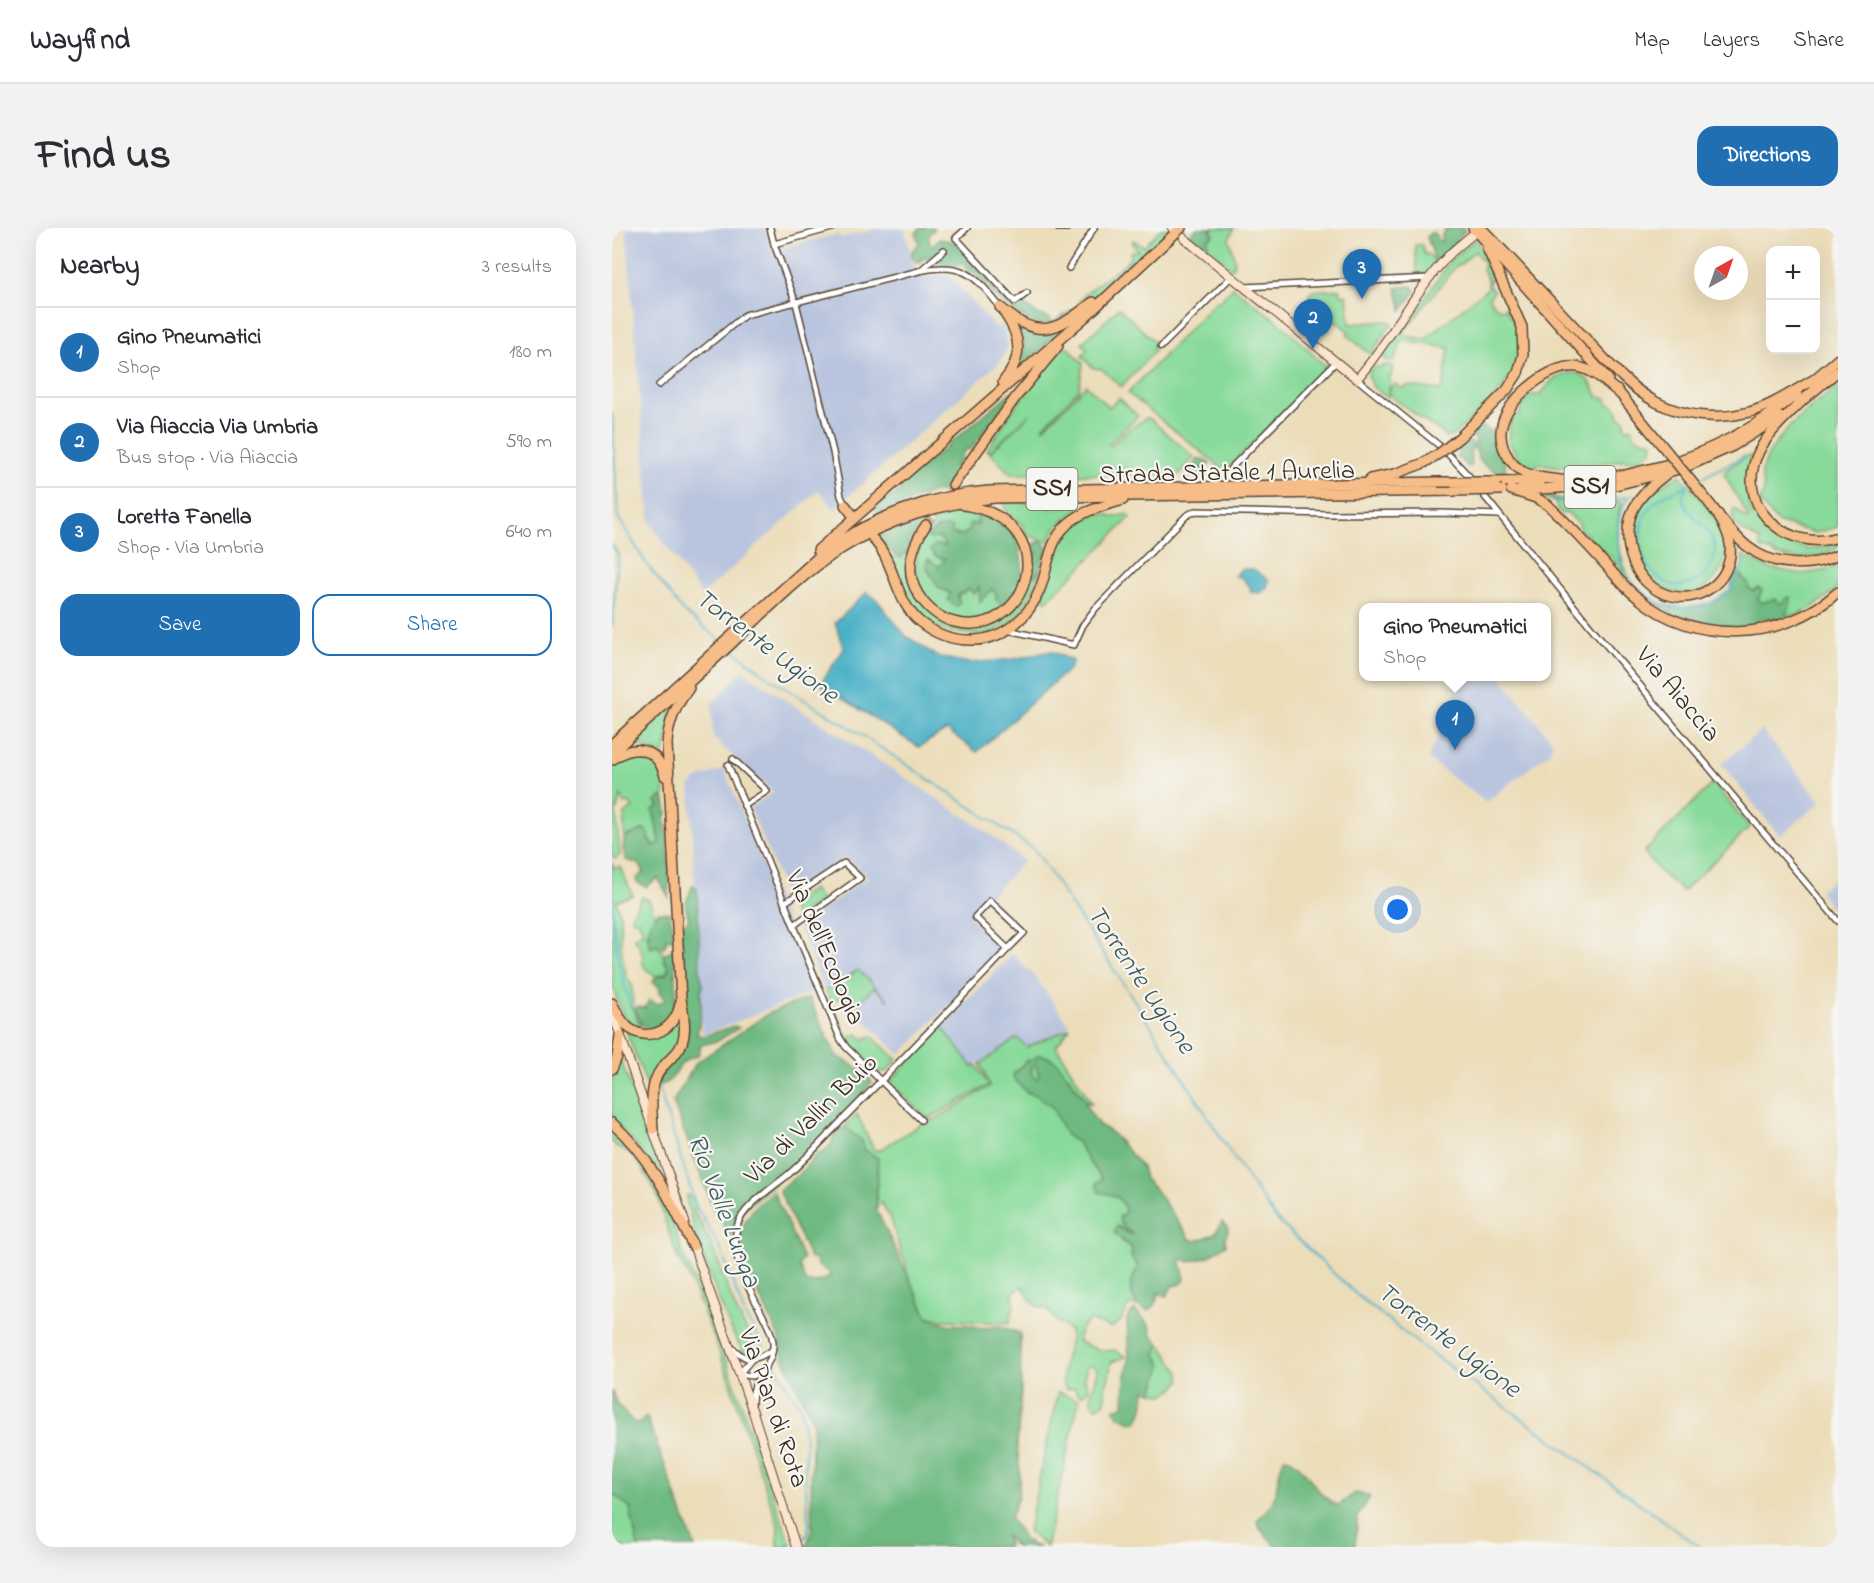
<!DOCTYPE html>
<html lang="en">
<head>
<meta charset="utf-8">
<style>
  :root { --surface:#fff; --page:#f2f2f3; --text:#2b2b33; --muted:#7c7c81; --line:#e1e1e2; --accent:#1f6fb2 }
  body { margin:0; font-family:"Indie Flower",sans-serif; background:var(--page); color:var(--text) }
  .controls { position:absolute; right:18px; top:18px; display:grid; overflow:hidden; border-radius:12px; box-shadow:0 6px 24px #0002 }
  .controls button { width:54px; height:54px; display:grid; place-items:center; padding:0; border:0; border-bottom:2px solid var(--line); background:var(--surface); color:var(--text); font:30px sans-serif }
  .compass { position:absolute; left:1082px; top:18px; width:54px; height:54px; border-radius:50%; background:var(--surface); box-shadow:0 6px 24px #0002; rotate:40deg }
  .you { position:absolute; left:786px; top:682px; width:21px; height:21px; margin:-15px; border:4px solid #fff; border-radius:50%; background:#1a73e8; box-shadow:0 0 0 9px #1a73e833 }
  .badge { display:grid; place-items:center; width:39px; height:39px; border-radius:50%; background:var(--accent); color:#fff; font-size:20px; font-weight:700 }
  .pin { position:absolute; translate:-50% -50px; filter:drop-shadow(0 2px 3px #0008) }
  .pin::after { content:''; position:absolute; top:32px; width:21px; height:18px; background:inherit; clip-path:polygon(0 0,100% 0,50% 100%) }
  .popup { position:absolute; left:747px; top:375px; width:192px; height:78px; box-sizing:border-box; display:grid; place-content:center; border-radius:12px; background:var(--surface); filter:drop-shadow(0 2px 4px #0005); font-size:20px; white-space:nowrap; color:var(--muted) }
  .popup b { font-size:22px; color:var(--text) }
  .popup::after { content:''; position:absolute; left:50%; top:100%; margin-left:-12px; border:12px solid transparent; border-top-color:var(--surface) }
  .list { margin:0; padding:0; list-style:none }
  h2 { display:flex; justify-content:space-between; align-items:center; height:78px; margin:0; padding:0 24px; font-size:26px }
  h2 small { font-size:20px; font-weight:400; color:var(--muted) }
  .list li { display:grid; grid-template-columns:39px 1fr auto; gap:18px; align-items:center; box-sizing:border-box; height:90px; padding:0 24px; border-top:2px solid var(--line) }
  .list b { display:block; font-size:22px; white-space:nowrap }
  .list p { margin:0; font-size:20px; white-space:nowrap; color:var(--muted) }
  .list em { font-size:20px; font-style:normal; color:var(--muted) }
  .actions { display:flex; gap:12px; padding:18px 24px }
  .actions a { flex:1; padding:14px 0; border:2px solid var(--accent); border-radius:18px; text-align:center; font-size:21px; color:var(--accent) }
  .actions .main { background:var(--accent); color:#fff }
  .map { position:relative; flex:none; width:1226px; height:1319px; overflow:hidden; border-radius:18px }
  header { display:flex; align-items:center; gap:36px; box-sizing:border-box; height:84px; padding:0 30px; background:var(--surface); border-bottom:2px solid var(--line) }
  header strong { font-size:28px }
  nav { display:flex; gap:33px; margin-inline-start:auto; font-size:21px }
  .intro { display:flex; align-items:center; justify-content:space-between; box-sizing:border-box; height:144px; padding:0 36px }
  h1 { margin:0; font-size:42px }
  .button { padding:15px 27px; border-radius:18px; background:var(--accent); color:#fff; font-size:21px; font-weight:700 }
  main { display:flex; gap:36px; padding:0 36px }
  aside { flex:1; background:var(--surface); border-radius:18px; box-shadow:0 6px 24px #0002 }
  .map>svg:first-child { display:block }
  .industrial { fill:#b9c5de }
  .green { fill:#88da9a; stroke:#62825c; stroke-width:1.5 }
  .forest { fill:#6eba82; stroke:#547250; stroke-width:1.5 }
  .water { fill:#45aec5; stroke:#406c72; stroke-width:1.5 }
  .lines { fill:none; stroke-linecap:round; stroke-linejoin:round }
  .stream { stroke:#45aec5; stroke-width:2 }
  .highway-tunnel { stroke:#c9b99a; stroke-width:9; stroke-dasharray:9 4.5; stroke-linecap:butt }
  .street-casing { stroke:#564535; stroke-width:8 }
  .secondary-casing { stroke:#564535; stroke-width:10 }
  .highway-casing { stroke:#564535; stroke-width:12 }
  .street { stroke:#fff; stroke-width:5 }
  .secondary { stroke:#fce5cf; stroke-width:8 }
  .highway { stroke:#f7bd88; stroke-width:9 }
  .highway-bridge-casing { stroke:#564535; stroke-width:12; stroke-linecap:butt }
  .highway-bridge { stroke:#f7bd88; stroke-width:9 }
  .labels { text-anchor:middle; dominant-baseline:central; stroke-width:4.5; stroke-linejoin:round; paint-order:stroke }
  .shield { fill:#f6f6f2; stroke:#73675e; stroke-width:1.5 }
  .shield-label { font-size:24px; font-weight:bold; fill:#3b2a1e }
  .street-label { font-size:26px; fill:#3b2a1e; stroke:#f6f6f2 }
  .water-label { font-size:27px; font-style:italic; fill:#3e5858; stroke:#f6f6f2 }
</style>
</head>
<body>
<header>
<strong>Wayfind</strong>
<nav><a>Map</a><a>Layers</a><a>Share</a></nav>
</header>
<div class="intro"><h1>Find us</h1><a class="button">Directions</a></div>
<main>
<aside>
<h2>Nearby<small>3 results</small></h2>
<ul class="list">
<li><span class="badge">1</span><div><b>Gino Pneumatici</b><p>Shop</p></div><em>180 m</em></li>
<li><span class="badge">2</span><div><b>Via Aiaccia Via Umbria</b><p>Bus stop · Via Aiaccia</p></div><em>590 m</em></li>
<li><span class="badge">3</span><div><b>Loretta Fanella</b><p>Shop · Via Umbria</p></div><em>640 m</em></li>
</ul>
<div class="actions"><a class="main">Save</a><a>Share</a></div>
</aside>
<div class="map">
<svg width="1226" height="1319" viewBox="0 0 1226 1319">
  <rect width="100%" height="100%" fill="#f6f6f2"/>
  <filter id="ink" filterUnits="userSpaceOnUse"><feTurbulence type="fractalNoise" baseFrequency=".0167" numOctaves="2"/><feDisplacementMap in="SourceGraphic" scale="12" xChannelSelector="R" yChannelSelector="G"/><feConvolveMatrix kernelMatrix="1 2 1 2 8 2 1 2 1" color-interpolation-filters="sRGB"/></filter>
  <filter id="wash" filterUnits="userSpaceOnUse"><feTurbulence type="fractalNoise" baseFrequency=".008" numOctaves="4" result="noise"/><feDisplacementMap in="SourceGraphic" scale="24" xChannelSelector="R" yChannelSelector="G"/><feGaussianBlur stdDeviation="1.35" result="paint"/><feColorMatrix in="noise" values="0 0 0 0 0 0 0 0 0 0 0 0 0 0 0 0 0 1.4 0 .05"/><feComposite in="paint" operator="in"/></filter>
  <g filter="url(#wash)">
    <rect width="100%" height="100%" fill="#ecddb9"/>
    <!-- industrial -->
    <g class="industrial">
      <path d="M14 0H154L160 22 226 6 228 10 270 0H292L306 50 335 46 384 100 391 96 396 119 390 132 222 281 207 262 90 367 38 295Z"/>
      <path d="M130 443 371 601 412 633 358 689 391 721 288 827 241 781 261 759 245 743 213 763 187 698 256 649 233 629 175 669 138 580 161 564 101 510 100 476Z"/>
      <path d="M851 449H888L941 514 938 524 874 574 816 531Z"/>
      <path d="M1150 502 1209 574 1168 608 1109 536Z"/>
      <path d="M112 541 203 763 90 807 78 557 85 551Z"/>
      <path d="M1226 648V687L1207 663Z"/>
      <path d="M400 726 424 750 458 798 415 819 406 810 361 839 330 799Z"/>
    </g>
    <!-- green -->
    <g class="green">
      <path d="M554 0 557 3 520 38 472 78 442 95 441 94 465 79 473 66 517 32 519 23H526L521 16V12L532 19 547 2Z"/>
      <path d="M602 0H622L617 11 623 32 620 41 595 19 596 11 602 6 599 2Z"/>
      <path d="M864 11 883 45 877 55 871 41 872 35 863 23 849 36 844 38 789 107 813 111 876 60V56L882 63 877 69 883 78 888 81 893 80 897 76 898 78 894 82C939 131 872 179 840 208L834 209C828 202 823 200 815 195 803 186 790 177 777 167L779 159 784 156 786 159 790 160 796 158 828 162 831 159 837 120 790 113 782 133 773 132 770 127 785 106H788L839 32Z"/>
      <path d="M803 17H810L813 27 816 26 820 29 824 38 819 45 805 46Z"/>
      <path d="M621 59 669 96 711 136H713L716 139 613 243 516 165 604 73 607 74Z"/>
      <path d="M728 61 729 67H735L738 96 777 93 780 95 760 125 758 126 735 107 737 104 696 70 699 63Z"/>
      <path d="M507 80 547 118 541 119 542 124 509 159 490 141 481 140 470 128 475 121 470 115Z"/>
      <path d="M452 119 458 121 471 136 467 161 431 199H430L432 200 474 157 497 179 507 170 526 188 497 216 499 218 517 201 536 189 582 229 567 247 399 246 378 225 418 186 377 224 375 222C398 186 422 149 452 119Z"/>
      <path d="M772 137 781 138 779 149 777 150 779 154 775 170 761 159 756 147 758 142 764 138 768 140Z"/>
      <path d="M956 145C974 144 979 154 986 169L994 170 996 176 1001 177 1005 181 1007 189 1013 192V200L1016 201 1018 199 1021 202V207L1030 212 1041 214 1040 223 1024 232H1008L976 238 960 236 948 239 928 236 921 239 916 238 905 229 896 212 898 196 903 186 909 187 908 182 917 167H928L941 151Z"/>
      <path d="M1226 158V299L1203 305 1165 294 1148 274C1149 270 1152 266 1152 261 1151 255 1149 250 1150 243 1160 206 1198 181 1226 158Z"/>
      <path d="M1135 228H1139V232C1137 245 1134 270 1139 282 1141 287 1146 289 1150 292 1151 300 1164 311 1173 315 1177 317 1182 314 1186 317 1191 319 1189 320 1195 321 1205 322 1215 317 1226 315V320L1205 328 1186 331 1164 327 1156 322 1151 321 1148 318V312C1135 305 1114 298 1122 280L1135 291 1137 290 1112 246 1116 240Z"/>
      <path d="M1068 247C1080 262 1110 292 1114 310 1116 320 1114 332 1109 341 1082 393 1017 354 1021 303 1023 274 1043 259 1068 247Z"/>
      <path d="M936 267 967 277 1009 274C1000 315 1011 370 1059 380L1058 384C1040 376 1032 367 1018 353 1014 349 1010 350 1007 344L1010 342C1006 338 1004 335 1001 331 992 319 978 324 975 305L968 303V297L955 284 951 286 945 281 944 275 933 269Z"/>
      <path d="M393 274H413L418 277 431 276 440 281 454 278H467L469 280 445 298 436 314 415 307 412 299 393 281Z"/>
      <path d="M343 283 370 285 366 297 363 295 357 297V303C346 311 337 304 325 300L320 305V310L327 309 334 317 333 319 330 318 333 333 327 340 318 333 315 340 327 360 335 362 347 373 346 368 348 365H352L357 360 360 365H363L367 359 368 373 379 361 384 365V372L392 375 398 371C356 418 287 377 308 317 314 300 326 289 343 283Z"/>
      <path d="M488 285 504 289 515 286 518 290 435 373H432C432 351 447 310 463 296 470 289 480 289 488 285Z"/>
      <path d="M296 324C293 349 298 355 313 374 318 380 324 391 331 394 359 409 392 397 408 372 411 367 416 361 417 356 418 351 417 346 417 342L424 347 428 342C416 383 394 413 346 405 333 403 318 398 308 389 293 374 286 350 279 331L283 325 291 326Z"/>
      <path d="M1130 327 1156 340 1190 346 1216 342 1226 336V359C1215 370 1188 391 1173 388L1176 385 1172 374 1169 377 1162 371 1149 375 1146 370 1150 363 1147 360 1141 363 1136 360 1130 347 1126 346 1131 337Z"/>
      <path d="M59 478 61 479 52 525 49 528 33 519 22 517 20 514Z"/>
      <path d="M20 525C25 526 31 525 35 528 48 535 55 554 52 568L47 570V578L41 582 48 612 47 617 43 618 35 609 17 606 12 610V586L21 580 17 575 12 576 9 567 4 584 8 627 3 631 0 629V538Z"/>
      <path d="M1101 555 1138 599 1071 663 1049 645 1032 624Z"/>
      <path d="M0 634 2 640 8 639 21 667 4 673 8 686 9 718 12 737 15 750 20 757 21 780 29 800H22L11 788 0 757Z"/>
      <path d="M201 661 210 673 184 690 178 676Z"/>
      <path d="M30 669 37 672 43 687 35 707 39 720 46 717 57 737 54 745 44 749 33 740 30 734 31 729 26 714 22 712V709L31 704 27 693 20 691V687Z"/>
      <path d="M246 742 256 751 277 773 262 759 244 777C234 769 231 769 219 774L214 762Z"/>
      <path d="M222 779 235 810 246 806 251 811 260 808 285 832 274 844H266L237 817 220 780Z"/>
      <path d="M68 789 69 809 37 863 15 805 17 803 28 808Z"/>
      <path d="M330 799 361 839 364 837 377 857 316 891 283 860 279 853Z"/>
      <path d="M458 800 444 818 480 876 474 874C463 857 447 830 426 827L424 837 427 847 425 852 418 845 421 840 415 832 402 845 403 852 416 865 424 867 440 879 454 907 466 915 474 929 491 951 489 953 495 964C505 967 510 972 514 983L507 989 512 999 520 1005 519 1007 507 999 509 1013 520 1020 519 1029 526 1038C521 1053 516 1065 526 1078L517 1077 508 1094 499 1100 477 1092C471 1098 465 1104 466 1113 477 1119 490 1125 502 1122L514 1129 499 1134 497 1149 493 1159V1174L484 1180C472 1170 485 1155 486 1142L479 1137 474 1138 473 1153 477 1161 469 1168 464 1164 463 1160 454 1161C444 1144 460 1122 458 1103L443 1092 434 1079C423 1083 415 1067 411 1058L401 1065 402 1078 397 1095 330 1092 319 1089 316 1090 295 1045 293 1034 289 1026 279 991 269 974 264 981 266 943 261 928 253 922 250 913 233 899 245 886 262 922 266 923 316 892H323L378 858 368 836 405 810 415 819Z"/>
      <path d="M8 830 48 938 47 943 0 891V846Z"/>
      <path d="M0 900C18 917 37 938 48 961 57 982 63 1005 71 1026 82 1052 94 1076 104 1102L179 1319H166V1297L151 1252 105 1117 78 1051 64 1026 44 964 28 937 17 924 6 920 0 914Z"/>
      <path d="M75 967C80 968 84 976 84 981L81 983C111 1026 115 1085 150 1123 146 1127 138 1129 133 1125 121 1117 71 981 75 967Z"/>
      <path d="M548 1116 567 1143 569 1152 562 1161 552 1167 541 1164 550 1138 544 1126Z"/>
      <path d="M446 1164 467 1172 434 1319 416 1303Z"/>
      <path d="M0 1265 18 1280 26 1319H0Z"/>
    </g>
    <!-- forest -->
    <g class="forest">
      <path d="M308 0H322V2L317 7V14L321 18 327 11 344 14 403 78 409 74 425 86 438 90 440 95C435 95 426 97 422 95 408 88 380 70 376 56L371 54 362 44H357L351 36C341 36 332 40 324 32L326 24 313 31 309 30V33L306 35 300 29V23L307 16 304 5Z"/>
      <path d="M585 0H601L598 2 601 8 595 11 596 16 591 20 586 19 578 12V6Z"/>
      <path d="M834 0H851L853 3 843 13V18L830 27 829 32 824 37 821 34 822 28 815 9 818 5H823L825 11 830 14V7Z"/>
      <path d="M799 58 804 63 790 82 784 60Z"/>
      <path d="M453 99 402 146 412 119 407 100C425 106 436 108 453 99Z"/>
      <path d="M399 164 400 166 359 221 353 222 349 227 350 233 343 236 345 240 330 264H322L267 285 261 280 272 271 284 267 294 253Z"/>
      <path d="M867 196 882 206 883 222 893 233V243C886 248 874 239 868 233 865 230 865 223 863 219L858 223 860 236 857 239 844 229C848 219 849 208 862 216L865 214 859 205Z"/>
      <path d="M588 231 594 232 598 236 587 240 588 243 590 239 594 240 592 247 589 246 587 249 582 247 575 248 574 240 581 238 585 232Z"/>
      <path d="M370 286C379 289 397 298 402 307 412 326 418 369 388 376 382 371 386 365 380 361L368 374 367 359 362 366 357 360 352 365H348L346 368 347 376 344 379 336 372 338 365 327 360 314 337 316 331 327 339 333 331 323 328 318 321 324 317 334 318 327 309 318 311 315 308C322 303 330 296 340 300V305C345 309 352 308 357 303L358 295 366 297 365 290Z"/>
      <path d="M305 293 309 294C306 304 297 312 296 323L291 326 289 330 285 328 283 325 279 324 264 310Z"/>
      <path d="M429 313 436 321 434 327 430 331 429 339 422 349 417 342V327L425 325 422 316Z"/>
      <path d="M1126 346 1136 355 1137 361 1141 363 1147 360 1150 363 1146 370 1149 375 1162 371 1169 376 1173 371 1178 369C1180 380 1174 390 1164 395L1154 390 1148 391 1142 398H1133L1128 401 1106 397 1097 394 1093 397 1086 395 1083 390 1078 388 1070 392 1063 390 1058 384 1059 380C1089 377 1093 382 1119 361L1120 348Z"/>
      <path d="M52 568 55 585 53 591 57 628V669L46 650 34 659 25 654 24 651 32 644 27 636 14 632 11 621 12 610 32 601 36 605V612L43 618 47 616 48 612 41 582 47 578 44 574Z"/>
      <path d="M81 657 85 660 88 744 91 758 89 763V786L85 806 90 809 122 798 127 800 105 813 89 817 86 828C63 830 67 852 49 857L46 856 45 851 76 813 72 770 75 748 72 743V728L66 700 77 692 73 677Z"/>
      <path d="M46 684 58 685 62 708 58 712 54 710V716L51 720 46 717H38C35 706 37 692 46 684Z"/>
      <path d="M61 721 63 722C59 754 79 790 39 801L30 797 23 781 24 779 33 780 37 772 46 776 53 772 48 764 47 758 40 754 46 748 56 746 57 738 53 735 51 727Z"/>
      <path d="M197 770 224 827 252 844 260 854 228 892 170 950 131 982 125 992 119 1009 101 980 61 874 84 835 157 785Z"/>
      <path d="M426 827 434 828 445 834 472 871 477 883 487 897 501 906 530 939 533 951 542 960 579 1012 584 1013 603 1006 610 994 615 998 616 1003 613 1010 614 1017 596 1029 577 1034 572 1031 569 1032C567 1044 584 1055 560 1058L555 1068 546 1065 543 1077 537 1083C526 1082 518 1069 519 1057 519 1052 524 1044 526 1038L519 1029 520 1020 502 1005 505 998 519 1007 520 1005 513 1001 507 992 514 983C507 965 502 968 487 964L484 956 490 951 474 929 466 915 454 907 440 879 424 867 416 865 401 850 402 845C409 842 410 833 418 832L421 837 419 845 425 851 427 847 422 831Z"/>
      <path d="M233 899 250 913 253 922 266 930 264 981 316 1090 338 1097H356L371 1100 388 1098 408 1105 409 1164 405 1217 408 1244 406 1269 398 1290 410 1307 411 1313H416L420 1317 428 1319H403L394 1308 396 1319H194L200 1302 199 1254 201 1194 171 1129 166 1107 135 1042 130 1026 128 1009 133 994 142 980 161 963 191 1030 187 1037 194 1055 208 1053 218 1048 217 1044 205 1037 204 1031H198L167 962 187 946 205 926 214 922 220 915 221 908Z"/>
      <path d="M523 1082 538 1098 540 1107 548 1116 544 1126 550 1138 541 1164 533 1162C532 1173 532 1190 521 1195L506 1188 502 1181 512 1178 513 1152 517 1132 515 1092 517 1087Z"/>
      <path d="M0 1163 5 1176 22 1195H29L32 1190H35L83 1319H26L18 1280 0 1265Z"/>
      <path d="M673 1229C696 1236 705 1273 727 1277L743 1265 757 1267 758 1269 746 1288 743 1319H665L648 1301 645 1293C650 1286 657 1281 661 1273 667 1258 665 1243 673 1229Z"/>
    </g>
    <!-- water -->
    <g class="water">
      <path d="M629 341H641L657 352 655 359 649 365 638 364 639 360 629 349 623 348Z"/>
      <path d="M255 364 264 371 294 408 326 429 358 435 402 431 439 423 461 433 458 440 365 524 335 502 307 519 208 456 232 421 223 395Z"/>
    </g>
    <g class="lines">
      <!-- stream -->
      <g class="stream">
        <path d="M0 185 6 289 35 337 71 383 108 412"/>
        <path d="M1084 253 1132 228"/>
        <path d="M1075 258C1072 263 1069 269 1072 275 1073 279 1078 283 1080 286 1098 305 1114 318 1094 345 1091 349 1084 353 1079 355 1054 365 1031 341 1028 317 1026 309 1029 302 1031 294 1034 287 1036 280 1042 275 1052 266 1067 261 1079 256"/>
        <path d="M1020 267C1010 274 1007 286 1006 299 1006 313 1006 332 1013 344 1034 379 1086 394 1117 363 1124 356 1128 344 1132 334"/>
        <path d="M941 272 964 277 1015 269"/>
        <path d="M0 317 6 327 0 398"/>
        <path d="M118 419 156 449 245 504 416 617 425 625 528 781 614 918 664 991 745 1067 808 1117 1088 1319"/>
        <path d="M0 677 6 732 19 780"/>
        <path d="M46 858 84 978 109 1022 133 1088 152 1118"/>
        <path d="M161 1134 189 1181 194 1215 193 1246 197 1299 195 1308 185 1313"/>
        <path d="M172 1319 180 1315"/>
      </g>
    </g>
  </g>
  <g filter="url(#ink)">
    <g class="lines">
      <!-- highway-tunnel -->
      <path class="highway-tunnel" d="M314 297 341 257"/>
      <!-- street casing -->
      <g class="street-casing">
        <g id="street">
          <path d="M158 0 162 16 184 75 221 224 229 268 233 277"/>
          <path d="M355 0 344 10 403 74 415 65"/>
          <path d="M446 0H455"/>
          <path d="M162 16 220 0"/>
          <path d="M457 40 482 0"/>
          <path d="M309 42 332 22"/>
          <path d="M633 59 818 50"/>
          <path d="M549 119 619 49"/>
          <path d="M745 151 829 219"/>
          <path d="M47 157 133 87 307 43C350 33 362 46 388 79"/>
          <path d="M835 225 857 248"/>
          <path d="M619 240 724 134"/>
          <path d="M873 269 979 399 1226 693"/>
          <path d="M396 402 462 417 471 397 483 381 574 288 583 283 719 286 830 285 886 287"/>
          <path d="M121 531 155 563 132 578"/>
          <path d="M116 537 228 810 234 819 309 892"/>
          <path d="M172 675 232 635 248 650 182 697"/>
          <path d="M118 1118C135 1134 140 1135 160 1122"/>
          <path d="M139 1132 127 1146 140 1148 148 1145"/>
          <path d="M140 1176C139 1146 163 1139 161 1114 160 1104 154 1093 149 1084 136 1058 118 1030 125 999 129 979 162 959 178 945 200 925 220 902 241 881 294 828 345 774 396 721L412 705 378 673 363 689 396 721"/>
        </g>
      </g>
      <!-- secondary casing -->
      <g class="secondary-casing">
        <g id="secondary">
          <path d="M560 0 561 1"/>
          <path d="M572 10 745 151C778 113 801 65 836 28 843 20 852 14 860 7"/>
          <path d="M0 783 73 994"/>
          <path d="M80 1014 141 1184 184 1319"/>
        </g>
      </g>
      <!-- highway casing -->
      <g class="highway-casing">
        <g id="highway">
          <path d="M861 0 996 151"/>
          <path d="M869 0C904 36 938 73 973 110 995 133 1016 159 1044 174 1070 188 1104 192 1133 185 1158 180 1181 163 1203 151"/>
          <path d="M388 79C427 113 444 103 481 74"/>
          <path d="M391 154C411 130 410 111 393 86"/>
          <path d="M1198 155 1226 131"/>
          <path d="M1005 162 1026 188"/>
          <path d="M1190 173C1173 190 1153 207 1144 230 1125 282 1178 325 1226 309"/>
          <path d="M1186 176 1226 143"/>
          <path d="M848 209 895 162 906 145 911 127 910 99 875 20"/>
          <path d="M1068 232C1111 217 1150 195 1185 166"/>
          <path d="M1074 239 1121 218 1168 189"/>
          <path d="M1057 244C1044 254 1030 265 1022 280 1006 312 1022 360 1060 368 1092 375 1122 349 1118 316 1117 305 1111 296 1106 286"/>
          <path d="M758 251 783 246 812 235"/>
          <path d="M951 253 1013 247 1057 236"/>
          <path d="M957 253C944 251 928 251 916 246 896 238 884 214 891 193 900 168 938 136 965 139 981 141 995 155 1007 165"/>
          <path d="M884 254 928 253"/>
          <path d="M341 257 404 169 446 118"/>
          <path d="M899 262 924 270 936 277C956 296 975 316 993 336 1003 347 1013 360 1025 369 1082 418 1171 414 1226 364"/>
          <path d="M908 262 1004 257 1064 242"/>
          <path d="M1093 270C1106 286 1119 306 1136 319 1161 339 1199 340 1226 327"/>
          <path d="M233 277 240 286"/>
          <path d="M314 297C300 318 292 343 306 366 314 379 327 390 342 394 416 413 456 294 352 277"/>
          <path d="M261 311C284 335 282 372 308 394 324 407 342 413 363 412 392 411 418 388 428 361 436 341 436 319 450 302 466 283 489 279 511 272"/>
          <path d="M206 322 472 90 569 0"/>
          <path d="M0 516 213 323C261 289 319 267 377 263L826 254"/>
          <path d="M0 525C39 489 79 453 118 417 153 384 188 347 229 321 274 292 330 275 383 270L842 263"/>
          <path d="M0 532C22 515 45 519 53 548"/>
          <path d="M0 775C5 784 9 794 17 800 38 816 64 800 68 776"/>
          <path d="M0 841 5 829 8 807"/>
          <path d="M0 895C38 928 59 973 81 1018"/>
          <path d="M41 901C40 885 38 865 44 850 48 839 57 833 64 825 77 811 72 788 69 771L55 516C56 494 64 477 77 460"/>
        </g>
      </g>
      <!-- street -->
      <use href="#street" class="street"/>
      <!-- secondary -->
      <use href="#secondary" class="secondary"/>
      <!-- highway -->
      <use href="#highway" class="highway"/>
      <!-- highway-bridge casing -->
      <g class="highway-bridge-casing">
        <g id="highway-bridge">
          <path d="M1026 188 1093 270"/>
          <path d="M812 235 828 225 848 209"/>
          <path d="M826 254H884"/>
          <path d="M842 263 890 262"/>
        </g>
      </g>
      <!-- highway-bridge -->
      <use href="#highway-bridge" class="highway-bridge"/>
    </g>
  </g>
  <g class="labels">
    <!-- shield labels -->
    <g class="shield">
      <rect x="952.5" y="238" width="51" height="42" rx="4.5"/>
      <rect x="414.5" y="240" width="51" height="42" rx="4.5"/>
    </g>
    <g class="shield-label">
      <text x="978" y="259">SS1</text>
      <text x="440" y="261">SS1</text>
    </g>
    <!-- street labels -->
    <g class="street-label">
      <text transform="translate(615 246) rotate(-1)">Strada Statale 1 Aurelia</text>
      <text transform="translate(1065 467) rotate(50)">Via Aiaccia</text>
      <text transform="translate(212 720) rotate(67)">Via dell'Ecologia</text>
      <text transform="translate(200 892) rotate(-44)">Via di Vallin Buio</text>
      <text transform="translate(160 1180) rotate(71)">Via Pian di Rota</text>
    </g>
    <!-- water labels -->
    <g class="water-label">
      <text transform="translate(154 419) rotate(37)">Torrente Ugione</text>
      <text transform="translate(528 752) rotate(56)">Torrente Ugione</text>
      <text transform="translate(111 983) rotate(69)">Rio Valle Lunga</text>
      <text transform="translate(836 1113) rotate(37)">Torrente Ugione</text>
    </g>
  </g>
</svg>
<div class="controls">
<button>+</button>
<button>−</button>
</div>
<svg class="compass" viewBox="-18 -18 36 36"><path d="M0-13l5 13h-10z" fill="#e53935"/><path d="M0 13l5-13h-10z" fill="#7c7c81"/></svg>
<div class="you"></div>
<div class="pin badge" style="left:843px;top:522px">1</div>
<div class="popup"><b>Gino Pneumatici</b>Shop</div>
<div class="pin badge" style="left:701px;top:121px">2</div>
<div class="pin badge" style="left:750px;top:71px">3</div>
</div>
</main>
</body>
</html>
